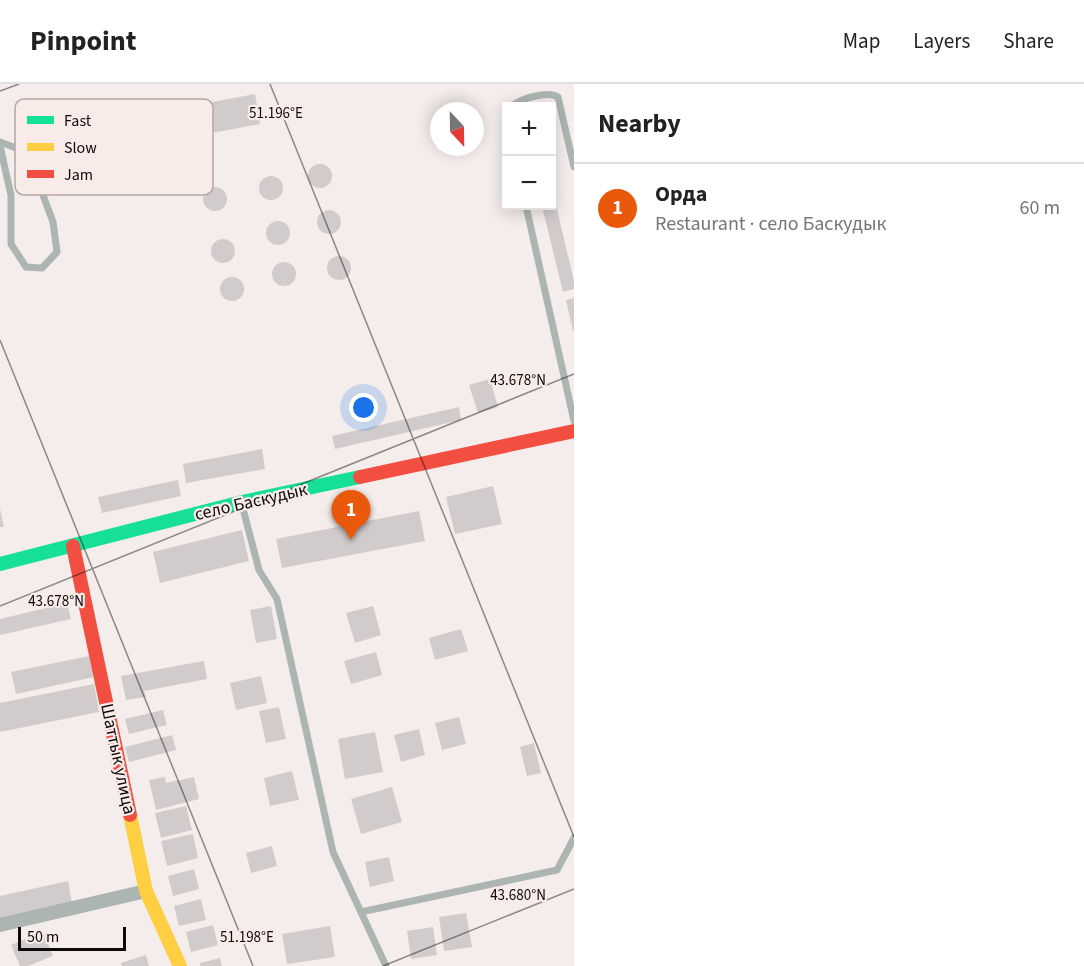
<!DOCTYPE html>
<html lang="en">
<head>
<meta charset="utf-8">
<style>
  :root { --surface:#fff; --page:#f2f2f2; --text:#222; --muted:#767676; --line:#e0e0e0; --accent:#ea580c }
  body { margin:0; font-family:"Source Sans 3",sans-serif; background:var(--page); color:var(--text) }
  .controls { position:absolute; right:18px; top:18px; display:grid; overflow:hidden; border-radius:0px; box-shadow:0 3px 15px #0003 }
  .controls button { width:54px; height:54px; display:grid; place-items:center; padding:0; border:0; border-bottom:2px solid var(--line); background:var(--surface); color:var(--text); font:30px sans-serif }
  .compass { position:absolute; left:430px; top:18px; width:54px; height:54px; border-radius:50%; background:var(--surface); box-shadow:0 3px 15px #0003; rotate:158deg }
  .scale { position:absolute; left:18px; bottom:15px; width:108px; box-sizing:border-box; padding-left:6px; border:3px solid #0f0b0a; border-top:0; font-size:16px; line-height:21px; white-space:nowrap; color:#0f0b0a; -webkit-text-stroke:4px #f8ebe8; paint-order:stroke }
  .you { position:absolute; left:364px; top:324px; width:21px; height:21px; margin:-15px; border:4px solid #fff; border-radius:50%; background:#1a73e8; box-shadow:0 0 0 9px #1a73e833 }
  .badge { display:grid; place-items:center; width:39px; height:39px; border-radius:50%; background:var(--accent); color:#fff; font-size:20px; font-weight:700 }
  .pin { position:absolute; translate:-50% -50px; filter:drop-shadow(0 2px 3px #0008) }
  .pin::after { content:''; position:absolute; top:32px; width:21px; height:18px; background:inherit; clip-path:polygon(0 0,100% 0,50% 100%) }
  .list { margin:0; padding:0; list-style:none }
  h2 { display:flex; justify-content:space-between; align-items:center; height:78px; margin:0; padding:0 24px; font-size:26px }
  h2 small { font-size:20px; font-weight:400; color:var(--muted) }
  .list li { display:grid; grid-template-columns:39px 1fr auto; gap:18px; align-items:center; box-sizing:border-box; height:90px; padding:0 24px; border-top:2px solid var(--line) }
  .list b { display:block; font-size:22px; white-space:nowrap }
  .list p { margin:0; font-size:20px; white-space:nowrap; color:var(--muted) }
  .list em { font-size:20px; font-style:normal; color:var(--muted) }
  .map { position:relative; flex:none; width:574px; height:882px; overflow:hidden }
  header { display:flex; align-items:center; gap:36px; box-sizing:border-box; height:84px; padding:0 30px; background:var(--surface); border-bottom:2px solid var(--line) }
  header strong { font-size:28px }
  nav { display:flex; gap:33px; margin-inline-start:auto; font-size:21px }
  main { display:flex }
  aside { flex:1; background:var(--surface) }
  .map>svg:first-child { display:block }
  .building { fill:#d1cccb }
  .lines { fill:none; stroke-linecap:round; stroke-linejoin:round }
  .lane { stroke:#adb5b3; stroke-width:7 }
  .street { stroke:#adb5b3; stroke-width:14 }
  .fast { stroke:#16e098; stroke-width:14 }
  .slow { stroke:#ffcf43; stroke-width:14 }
  .jam { stroke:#f24e42; stroke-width:14 }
  .ticks { fill:none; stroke:#0f0b0a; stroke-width:1.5; stroke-opacity:0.45 }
  .labels { text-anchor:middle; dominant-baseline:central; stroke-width:4.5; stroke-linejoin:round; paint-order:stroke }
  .street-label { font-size:18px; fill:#0f0b0a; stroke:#f8ebe8 }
  .key { fill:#f8ebe8; stroke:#b2a8a5; stroke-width:1.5 }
  .key-label { font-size:16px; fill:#0f0b0a }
  .ticks-label { font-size:15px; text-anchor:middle; fill:#0f0b0a; stroke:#f8ebe8; stroke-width:4.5; stroke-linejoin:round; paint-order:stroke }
</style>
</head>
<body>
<header>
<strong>Pinpoint</strong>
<nav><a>Map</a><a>Layers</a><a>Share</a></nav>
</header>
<main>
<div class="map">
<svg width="574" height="882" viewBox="0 0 574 882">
  <rect width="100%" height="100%" fill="#f4edec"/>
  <!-- building -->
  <g class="building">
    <path d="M255 10 260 40 196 52 191 22Z"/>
    <circle cx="320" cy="92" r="12"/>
    <circle cx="271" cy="104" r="12"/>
    <circle cx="215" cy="115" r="12"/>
    <path d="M555 117 574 197V205L563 208 542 122H552V118Z"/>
    <circle cx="329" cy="138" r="12"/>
    <circle cx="278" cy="149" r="12"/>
    <circle cx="223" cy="167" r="12"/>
    <circle cx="339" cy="184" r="12"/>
    <circle cx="284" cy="190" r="12"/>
    <circle cx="232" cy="205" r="12"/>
    <path d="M574 214V247H573L566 216Z"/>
    <path d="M490 295 498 323 478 329 469 301Z"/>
    <path d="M459 323 461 336 335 365 332 352Z"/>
    <path d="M262 365 265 385 186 399 183 380Z"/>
    <path d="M178 396 181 412 102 429 98 413Z"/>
    <path d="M493 402 502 440 455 450 446 413Z"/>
    <path d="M0 425 4 443H0Z"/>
    <path d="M419 427 425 457 282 484 276 455Z"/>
    <path d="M242 446 249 477 160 499 153 468Z"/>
    <path d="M67 519 71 535 0 551V535Z"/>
    <path d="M271 522 277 555 256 559 250 526Z"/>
    <path d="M373 522 381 551 355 559 346 529Z"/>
    <path d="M461 545 468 567 435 576 429 554Z"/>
    <path d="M376 568 382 591 351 600 344 577Z"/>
    <path d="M89 572 94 593 16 610 11 588Z"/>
    <path d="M204 577 207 595 144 607 146 613 126 616 121 592Z"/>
    <path d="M261 592 267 619 236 626 230 599Z"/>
    <path d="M94 600 99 628 0 648V619Z"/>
    <path d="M279 623 286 655 266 659 259 627Z"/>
    <path d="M163 626 167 641 129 650 125 635Z"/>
    <path d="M459 633 466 660 442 666 435 639Z"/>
    <path d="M419 645 425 671 401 678 394 651Z"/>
    <path d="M375 648 383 688 345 695 338 655Z"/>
    <path d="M172 651 176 666 129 678 125 663Z"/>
    <path d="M534 659 541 689 527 692 520 663Z"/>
    <path d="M292 687 299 716 270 722 264 694Z"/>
    <path d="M165 693 166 699 194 693 199 715 156 726 149 696Z"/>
    <path d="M392 703 402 738 361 750 351 715Z"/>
    <path d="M186 722 192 746 161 754 155 729Z"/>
    <path d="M193 750 198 774 167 782 161 757Z"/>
    <path d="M272 762 277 782 251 789 246 769Z"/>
    <path d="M389 773 394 797 370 803 365 778Z"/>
    <path d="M194 785 199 805 173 812 168 792Z"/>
    <path d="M68 797 72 819 0 834V812Z"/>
    <path d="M201 815 206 836 179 842 174 822Z"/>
    <path d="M466 829 472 863 444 867 439 833Z"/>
    <path d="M213 841 218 861 191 868 186 848Z"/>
    <path d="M330 842 335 873 287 880 282 850Z"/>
    <path d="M433 843 437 871 411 875 407 847Z"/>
    <path d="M43 848 53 872 28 882H20L11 861Z"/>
    <path d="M146 871 149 882H122L121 879Z"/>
    <path d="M220 874 222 882H200V879Z"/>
  </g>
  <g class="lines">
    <!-- lane -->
    <g class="lane">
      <path d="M512 22C521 15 547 6 558 13L574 83"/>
      <path d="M0 58 27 68 53 138 57 168 42 184 26 183 11 160V111L0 62"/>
      <path d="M526 122 574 337"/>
      <path d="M242 421 259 486 277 515 333 768 386 882"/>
      <path d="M361 828 557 786 574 754"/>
    </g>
    <!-- street -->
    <path class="street" d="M0 841 146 807"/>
    <!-- fast -->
    <path class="fast" d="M0 480 242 418 360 393"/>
    <!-- slow -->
    <path class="slow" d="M130 731 146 807 180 882"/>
    <!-- jam -->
    <g class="jam">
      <path d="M360 393 574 347"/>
      <path d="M73 462 130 731"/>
    </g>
  </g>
  <!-- ticks -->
  <path class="ticks" d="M270 0 574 753M0 7 19 0M0 256 253 882M0 522 574 290M383 882 574 805"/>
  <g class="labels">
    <!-- street labels -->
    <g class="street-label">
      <text transform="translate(251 418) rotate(-13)">село Баскудык</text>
      <text transform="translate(118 675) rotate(78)">Шаттык улица</text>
    </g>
  </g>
  <!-- legend -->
  <rect x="15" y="15" width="198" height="96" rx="9" class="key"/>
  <rect x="27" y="32" width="27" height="8" fill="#16e098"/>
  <rect x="27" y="59" width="27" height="8" fill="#ffcf43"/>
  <rect x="27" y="86" width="27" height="8" fill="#f24e42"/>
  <g class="key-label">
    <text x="64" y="42">Fast</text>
    <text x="64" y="69">Slow</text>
    <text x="64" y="96">Jam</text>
  </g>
  <g class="ticks-label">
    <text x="276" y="34">51.196°E</text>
    <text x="518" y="301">43.678°N</text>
    <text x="56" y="522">43.678°N</text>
    <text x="518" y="816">43.680°N</text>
    <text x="247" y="858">51.198°E</text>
  </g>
</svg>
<div class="controls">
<button>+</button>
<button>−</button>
</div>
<svg class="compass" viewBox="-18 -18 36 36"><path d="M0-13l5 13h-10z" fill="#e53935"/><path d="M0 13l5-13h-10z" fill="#767676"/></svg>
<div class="scale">50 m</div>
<div class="you"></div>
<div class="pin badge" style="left:351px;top:456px">1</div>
</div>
<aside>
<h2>Nearby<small></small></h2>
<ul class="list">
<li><span class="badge">1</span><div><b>Орда</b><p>Restaurant · село Баскудык</p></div><em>60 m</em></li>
</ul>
</aside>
</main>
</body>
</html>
